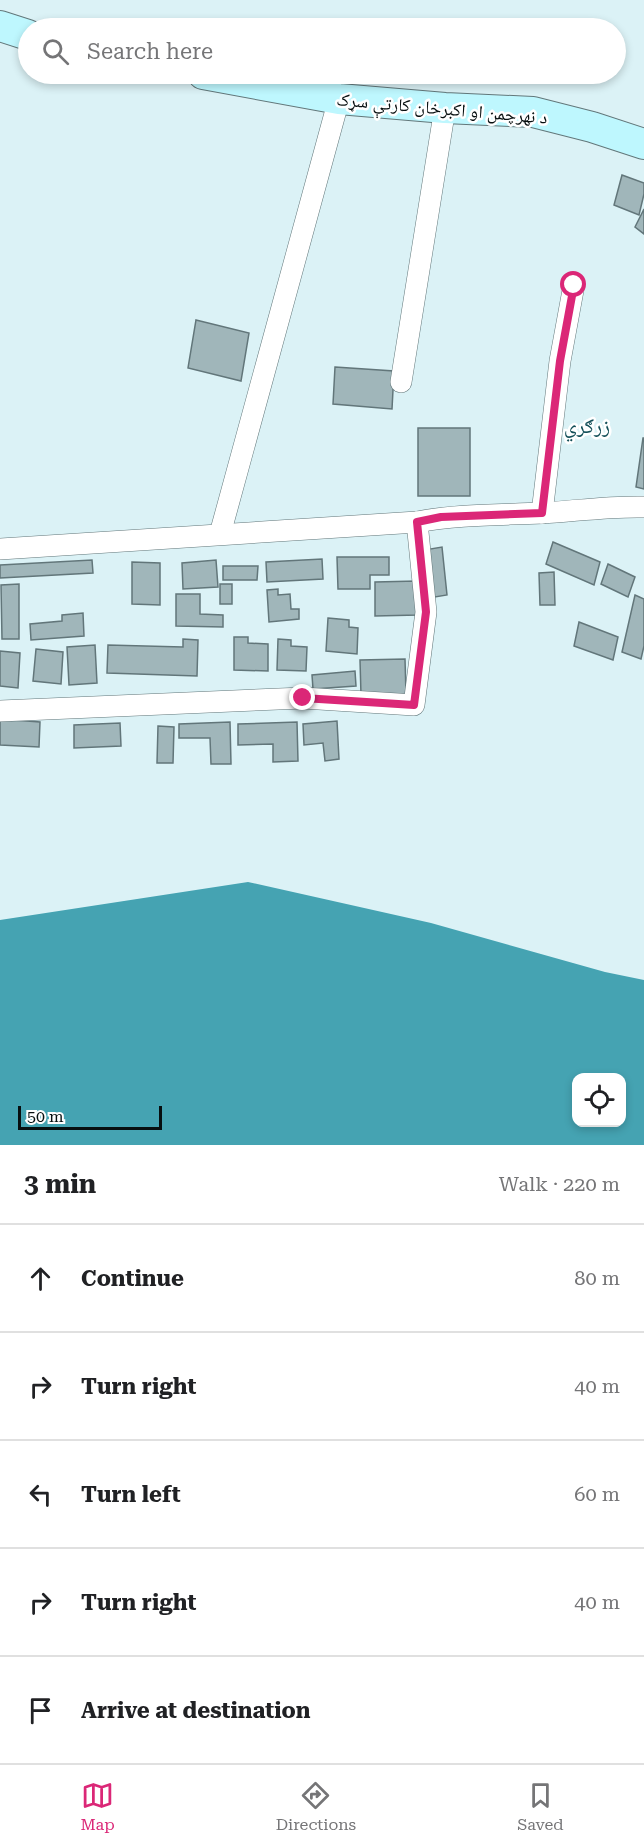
<!DOCTYPE html>
<html lang="en">
<head>
<meta charset="utf-8">
<style>
  :root { --surface:#fff; --page:#f2f2f2; --text:#202124; --muted:#757577; --line:#e0e0e0; --accent:#db2777 }
  body { margin:0; font-family:"Roboto Serif","Noto Naskh Arabic",serif; background:var(--page); color:var(--text) }
  .controls { position:absolute; right:18px; bottom:18px; display:grid; overflow:hidden; border-radius:12px; box-shadow:0 3px 9px #0003 }
  .controls button { width:54px; height:54px; display:grid; place-items:center; padding:0; border:0; border-bottom:2px solid var(--line); background:var(--surface); color:var(--text); font:30px sans-serif }
  .scale { position:absolute; left:18px; bottom:15px; width:144px; box-sizing:border-box; padding-left:6px; border:3px solid #070f10; border-top:0; font-size:16px; line-height:21px; white-space:nowrap; color:#070f10; -webkit-text-stroke:4px #fff; paint-order:stroke }
  .stop { position:absolute; width:18px; height:18px; margin:-14px; border:4px solid #db2777; border-radius:50%; background:#fff }
  .stop.end { background:#db2777; border-color:#fff; box-shadow:0 2px 6px #0008 }
  .list { margin:0; padding:0; list-style:none }
  h2 { display:flex; justify-content:space-between; align-items:center; height:78px; margin:0; padding:0 24px; font-size:26px }
  h2 small { font-size:20px; font-weight:400; color:var(--muted) }
  .list li { display:grid; grid-template-columns:39px 1fr auto; gap:18px; align-items:center; box-sizing:border-box; height:108px; padding:0 24px; border-top:2px solid var(--line) }
  .list b { display:block; font-size:22px; white-space:nowrap }
  .list em { font-size:20px; font-style:normal; color:var(--muted) }
  .icon { flex:none; width:33px; height:33px; fill:none; stroke:currentColor; stroke-width:2; stroke-linecap:round; stroke-linejoin:round }
  .map { position:relative; flex:none; width:644px; height:1145px; overflow:hidden }
  .search { position:absolute; background:var(--surface); box-shadow:0 3px 9px #0003; left:18px; right:18px; top:18px; height:66px; display:flex; align-items:center; gap:15px; box-sizing:border-box; padding:0 21px; border-radius:33px; color:var(--muted); font-size:22px }
  .sheet { height:618px; background:var(--surface) }
  nav { display:flex; justify-content:space-around; align-items:center; box-sizing:border-box; height:84px; border-top:2px solid var(--line); background:var(--surface); font-size:16px; color:var(--muted) }
  nav a { display:grid; justify-items:center; gap:3px }
  nav .on { color:var(--accent) }
  .map>svg:first-child { display:block }
  .water { fill:#45a3b2; fill-rule:evenodd }
  .building { fill:#a0b6ba; stroke:#62767a; stroke-width:1.5 }
  .lines { fill:none; stroke-linecap:round; stroke-linejoin:round }
  .minor-casing { stroke:#62777a; stroke-width:22 }
  .secondary-casing { stroke:#62777a; stroke-width:32 }
  .minor { stroke:#fff; stroke-width:21 }
  .secondary { stroke:#bef7fe; stroke-width:30 }
  .route { stroke:#db2777; stroke-width:8 }
  .labels { text-anchor:middle; dominant-baseline:central; stroke-width:5; stroke-linejoin:round; paint-order:stroke }
  .street-label { font-size:18px; fill:#070f10; stroke:#fff }
  .quarter-label { font-size:21px; fill:#124e57; stroke:#fff }
</style>
</head>
<body>
<div class="map">
<svg width="644" height="1145" viewBox="0 0 644 1145">
  <rect width="100%" height="100%" fill="#dbf2f6"/>
  <!-- water -->
  <path class="water" d="M248 882 431 923 605 972 644 980V1145H0V920ZM576 1078H622V1122H576Z"/>
  <!-- building -->
  <g class="building">
    <path d="M622 175 644 183V194L639 215 614 205Z"/>
    <path d="M644 209V234L635 227Z"/>
    <path d="M196 320 249 333 241 381 188 368Z"/>
    <path d="M335 367 394 371 392 409 333 404Z"/>
    <rect x="418" y="428" width="52" height="68"/>
    <path d="M643 438H644V489L636 487Z"/>
    <path d="M553 542 600 562 594 585 546 564Z"/>
    <path d="M442 547 447 595 429 598 424 550Z"/>
    <path d="M337 557H389V575H370V589H338Z"/>
    <path d="M322 559 323 579 267 582 266 562Z"/>
    <path d="M92 560 93 573 0 578V565Z"/>
    <path d="M216 560 218 587 183 589 182 563Z"/>
    <path d="M132 562 160 563V605L132 604Z"/>
    <path d="M608 564 635 577 628 597 601 584Z"/>
    <path d="M223 566H258L257 580H223Z"/>
    <path d="M554 572 555 605H540L539 573Z"/>
    <path d="M417 581 418 615 375 616V582Z"/>
    <path d="M19 584V639H2L1 585Z"/>
    <rect x="220" y="584" width="12" height="20"/>
    <path d="M278 589V595L290 594 291 609H299V619L269 622 267 590Z"/>
    <path d="M176 594H200V614L223 615V627L176 626Z"/>
    <path d="M635 595 644 599V646L641 659 622 652Z"/>
    <path d="M83 613 84 636 31 640 30 624 62 621V615Z"/>
    <path d="M328 618 349 620V627L358 628 357 654 326 651Z"/>
    <path d="M579 622 618 637 613 660 574 646Z"/>
    <path d="M234 637H248V643L268 644V671L234 670Z"/>
    <path d="M183 639 198 640 197 676 107 673 108 645 183 647Z"/>
    <path d="M278 639 291 640V646L307 647 306 671 277 670Z"/>
    <path d="M95 645 97 683 69 685 67 647Z"/>
    <path d="M36 649 63 652 61 684 33 681Z"/>
    <path d="M0 651 20 653 18 688 0 686Z"/>
    <path d="M405 659 406 694 361 695 360 660Z"/>
    <path d="M355 671 356 686 313 689 312 675Z"/>
    <path d="M0 719 40 722 39 747 0 745Z"/>
    <path d="M337 721 339 759 325 761 323 743 304 745 303 724Z"/>
    <path d="M230 722 231 764H211L210 738H179V724Z"/>
    <path d="M297 722 298 761 273 762V744L238 745V724Z"/>
    <path d="M120 723 121 746 74 748V725Z"/>
    <path d="M158 726 174 727 173 763H157Z"/>
  </g>
  <g class="lines">
    <!-- minor casing -->
    <g class="minor-casing">
      <g id="minor">
        <path d="M401 382 445 108"/>
        <path d="M542 513 560 361 574 285"/>
        <path d="M220 534 339 99"/>
        <path d="M0 549 417 522C458 514 500 515 542 513 576 511 610 506 644 507"/>
        <path d="M0 711 303 698 414 705 426 612 417 522"/>
      </g>
    </g>
    <!-- secondary casing -->
    <g class="secondary-casing">
      <g id="secondary">
        <path d="M0 26 28 35"/>
        <path d="M203 74 339 99 445 108 533 112 592 127 644 144"/>
      </g>
    </g>
    <!-- minor -->
    <use href="#minor" class="minor"/>
    <!-- secondary -->
    <use href="#secondary" class="secondary"/>
  </g>
  <g class="lines">
    <!-- route -->
    <path class="route" d="M303 698 414 705 426 612 417 522 441 517 542 513 560 361 574 285"/>
  </g>
  <g class="labels">
    <!-- street labels -->
    <g class="street-label">
      <text transform="translate(442 108) rotate(5)">د نهرچمن او اکبرخان کارتې سړک</text>
    </g>
    <!-- quarter labels -->
    <g class="quarter-label">
      <text x="587" y="426">زرګري</text>
    </g>
  </g>
</svg>
<div class="controls">
<button><svg class="icon" aria-label="locate" viewBox="0 0 24 24"><circle cx="12" cy="12" r="6"/><path d="M12 2v4M12 18v4M2 12h4M18 12h4"/></svg></button>
</div>
<div class="scale">50 m</div>
<div class="stop" style="left:574px;top:285px"></div>
<div class="stop end" style="left:303px;top:698px"></div>
<div class="search"><svg class="icon" aria-label="search" viewBox="0 0 24 24"><circle cx="10" cy="10" r="6"/><path d="M15 15l6 6"/></svg>Search here</div>
</div>
<section class="sheet">
<h2>3 min<small>Walk · 220 m</small></h2>
<ul class="list">
<li><svg class="icon" aria-label="ahead" viewBox="0 0 24 24"><path d="M12 20V5M6 11l6-6 6 6"/></svg><div><b>Continue</b></div><em>80 m</em></li>
<li><svg class="icon" aria-label="right" viewBox="0 0 24 24"><path d="M7 20v-9h11M14 6l5 5-5 5"/></svg><div><b>Turn right</b></div><em>40 m</em></li>
<li><svg class="icon" aria-label="left" viewBox="0 0 24 24"><path d="M17 20v-9H6M10 6l-5 5 5 5"/></svg><div><b>Turn left</b></div><em>60 m</em></li>
<li><svg class="icon" aria-label="right" viewBox="0 0 24 24"><path d="M7 20v-9h11M14 6l5 5-5 5"/></svg><div><b>Turn right</b></div><em>40 m</em></li>
<li><svg class="icon" aria-label="arrive" viewBox="0 0 24 24"><path d="M6 21V4h12l-3 4 3 4H6"/></svg><div><b>Arrive at destination</b></div></li>
</ul>
</section>
<nav>
<a class="on"><svg class="icon" aria-label="map" viewBox="0 0 24 24"><path d="M3 6l6-2 6 2 6-2v14l-6 2-6-2-6 2zM9 4v14M15 6v14"/></svg>Map</a>
<a><svg class="icon" aria-label="directions" viewBox="0 0 24 24"><path d="M12 3l9 9-9 9-9-9zM9 14v-3h6M13 9l2 2-2 2"/></svg>Directions</a>
<a><svg class="icon" aria-label="saved" viewBox="0 0 24 24"><path d="M7 4h10v16l-5-4-5 4z"/></svg>Saved</a>
</nav>
</body>
</html>
